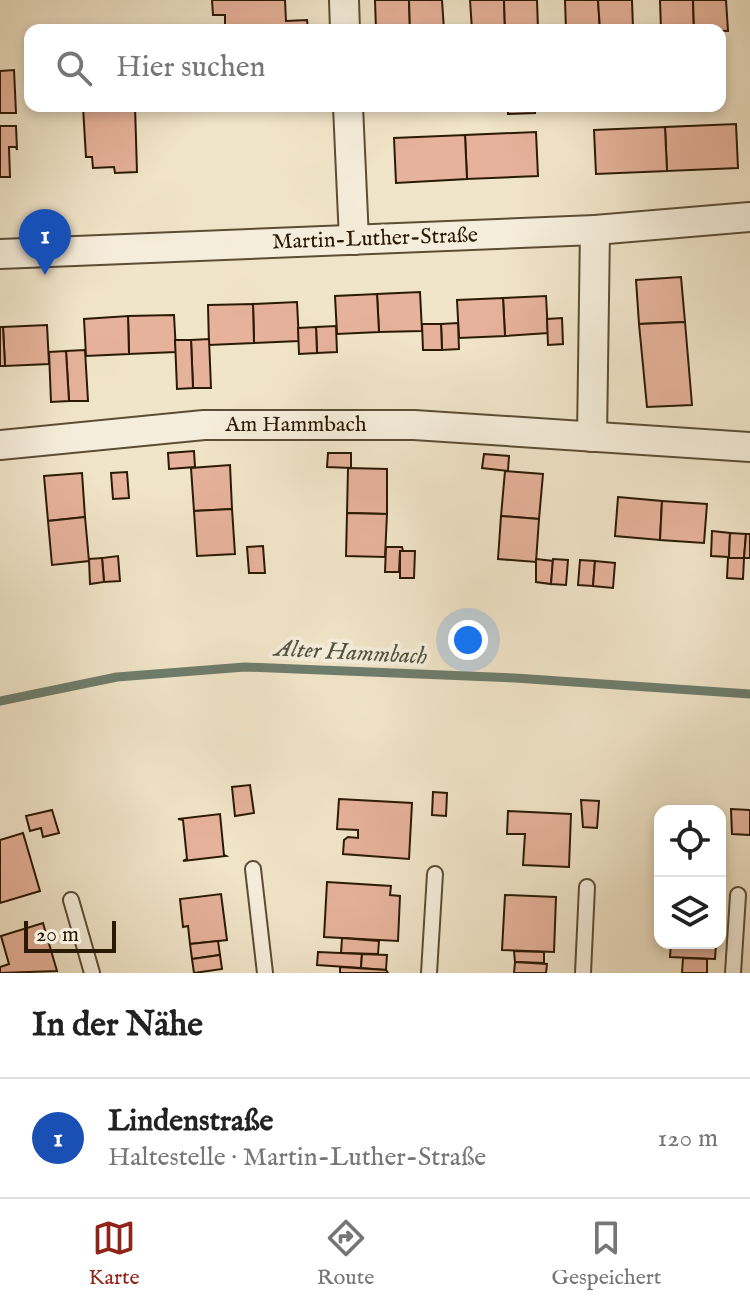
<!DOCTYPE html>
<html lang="de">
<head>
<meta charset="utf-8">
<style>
  :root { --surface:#fff; --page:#f6f6f6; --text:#222; --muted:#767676; --line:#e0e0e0; --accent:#8f2418 }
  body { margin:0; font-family:"IM FELL English",serif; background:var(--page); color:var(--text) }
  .controls { position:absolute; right:24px; bottom:24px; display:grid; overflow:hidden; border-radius:16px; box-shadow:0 4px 12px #0003 }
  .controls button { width:72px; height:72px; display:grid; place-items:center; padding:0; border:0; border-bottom:2px solid var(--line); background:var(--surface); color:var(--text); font:40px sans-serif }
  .scale { position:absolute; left:24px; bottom:20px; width:92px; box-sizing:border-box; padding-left:8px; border:4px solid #2b1a03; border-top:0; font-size:22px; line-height:28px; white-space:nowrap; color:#2b1a03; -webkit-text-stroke:6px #f6eedc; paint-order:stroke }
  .you { position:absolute; left:468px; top:640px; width:28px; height:28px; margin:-20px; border:6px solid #fff; border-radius:50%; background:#1a73e8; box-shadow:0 0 0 12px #1a73e833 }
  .badge { display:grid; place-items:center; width:52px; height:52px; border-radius:50%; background:var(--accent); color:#fff; font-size:26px; font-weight:700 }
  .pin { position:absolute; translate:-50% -66px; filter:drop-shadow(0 2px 4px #0008) }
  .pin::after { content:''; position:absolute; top:42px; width:28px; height:24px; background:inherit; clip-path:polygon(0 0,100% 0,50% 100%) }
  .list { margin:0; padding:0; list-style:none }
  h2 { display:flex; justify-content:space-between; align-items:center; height:104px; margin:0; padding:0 32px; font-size:34px }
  h2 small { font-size:26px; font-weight:400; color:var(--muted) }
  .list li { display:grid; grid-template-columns:52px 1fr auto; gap:24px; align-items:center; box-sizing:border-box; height:120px; padding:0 32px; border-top:2px solid var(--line) }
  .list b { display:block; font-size:30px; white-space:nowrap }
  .list p { margin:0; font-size:26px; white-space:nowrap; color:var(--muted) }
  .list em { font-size:26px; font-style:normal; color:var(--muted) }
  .icon { flex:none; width:44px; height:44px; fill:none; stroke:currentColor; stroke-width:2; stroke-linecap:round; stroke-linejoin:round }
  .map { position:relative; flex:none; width:750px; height:973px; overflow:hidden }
  .search { position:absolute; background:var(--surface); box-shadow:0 4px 12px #0003; left:24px; right:24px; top:24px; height:88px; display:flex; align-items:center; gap:20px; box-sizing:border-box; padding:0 28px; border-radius:16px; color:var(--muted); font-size:30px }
  .sheet { height:224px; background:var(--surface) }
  nav { display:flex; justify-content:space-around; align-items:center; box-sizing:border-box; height:112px; border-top:2px solid var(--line); background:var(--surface); font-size:22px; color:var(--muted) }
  nav a { display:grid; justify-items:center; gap:4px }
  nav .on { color:var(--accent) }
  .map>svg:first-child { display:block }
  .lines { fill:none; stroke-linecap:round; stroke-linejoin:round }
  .stream { stroke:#6e7d6d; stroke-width:9 }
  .building { fill:#e6b29b; stroke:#2b1a03; stroke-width:2 }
  .service-casing { stroke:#5c4d34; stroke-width:18 }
  .minor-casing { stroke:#5c4d34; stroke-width:32 }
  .service { stroke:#f6eedc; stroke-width:14 }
  .minor { stroke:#f6eedc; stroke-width:28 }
  .labels { text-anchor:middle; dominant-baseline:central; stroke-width:8; stroke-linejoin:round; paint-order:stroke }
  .street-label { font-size:22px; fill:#2b1a03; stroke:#f6eedc }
  .water-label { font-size:24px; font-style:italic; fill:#525441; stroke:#f6eedc }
</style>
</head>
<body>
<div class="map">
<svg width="750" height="973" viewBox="0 0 750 973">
  <rect width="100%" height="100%" fill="#f1e5c9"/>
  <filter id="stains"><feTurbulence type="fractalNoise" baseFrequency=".0025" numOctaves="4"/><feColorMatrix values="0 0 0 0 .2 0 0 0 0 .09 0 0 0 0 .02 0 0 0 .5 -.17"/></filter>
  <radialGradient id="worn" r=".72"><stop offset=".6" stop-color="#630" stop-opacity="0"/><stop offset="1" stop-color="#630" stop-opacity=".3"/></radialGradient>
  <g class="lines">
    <!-- stream -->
    <path class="stream" d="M0 701 117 677 245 667 515 678 750 694"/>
  </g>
  <!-- building -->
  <g class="building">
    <path d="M212 0H285L286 21 307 20 308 30H225V15H213Z"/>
    <path d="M375 0H409L410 30H376Z"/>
    <path d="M409 0H442L444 30H410Z"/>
    <path d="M470 0H504L505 30H472Z"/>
    <path d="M504 0H537L538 30H505Z"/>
    <path d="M565 0H598L600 30H566Z"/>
    <path d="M598 0H632L633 29 600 30Z"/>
    <path d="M660 0H693L694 30H661Z"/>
    <path d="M693 0H726L728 31 694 30Z"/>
    <path d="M14 70 16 113H0V71Z"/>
    <path d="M135 106 137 172 115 173 114 167 93 168 92 157H86L83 107Z"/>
    <path d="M508 106H535V113L508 114Z"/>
    <path d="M736 124 738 168 667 171 665 127Z"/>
    <path d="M0 126H16L17 150 16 147H9L10 177H0Z"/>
    <path d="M665 127 667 171 596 174 594 130Z"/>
    <path d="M536 132 538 176 467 179 465 135Z"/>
    <path d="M465 135 467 179 396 183 394 138Z"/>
    <path d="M681 277 685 322 639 324 636 280Z"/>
    <path d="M420 292 422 331 379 332 377 294Z"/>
    <path d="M377 294 379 332 337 334 335 296Z"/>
    <path d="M546 296 548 333 505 336 503 298Z"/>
    <path d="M503 298 505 336 459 338 457 300Z"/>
    <path d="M297 302 299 341 254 343 253 304Z"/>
    <path d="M253 304 254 343 209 345 208 305Z"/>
    <path d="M174 315 176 352 129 354 128 316Z"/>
    <path d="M128 316 129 354 86 356 84 319Z"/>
    <path d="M562 318 563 344 548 345 547 319Z"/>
    <path d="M685 322 692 405 647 407 639 324Z"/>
    <path d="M458 323 459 349 442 350 441 324Z"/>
    <path d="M422 324H441L442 350H423Z"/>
    <path d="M47 325 49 364 5 366 3 327Z"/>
    <path d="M336 326 337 352 317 353 316 327Z"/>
    <path d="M0 327H3L5 366H0Z"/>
    <path d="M316 327 317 353 299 354 298 328Z"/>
    <path d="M209 339 211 388H193L191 340Z"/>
    <path d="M175 340H191L193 388 177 389Z"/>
    <path d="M85 350 88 401H69L66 351Z"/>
    <path d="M66 351 69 401 51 402 49 352Z"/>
    <path d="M194 451 195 467 169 469 168 453Z"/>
    <path d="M328 453H351V468L327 467Z"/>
    <path d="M484 454 509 456 508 471 482 468Z"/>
    <path d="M230 465 232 509 194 511 191 468Z"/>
    <path d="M348 468 387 469V514L347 513Z"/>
    <path d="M505 471 543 474 539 519 501 516Z"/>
    <path d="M127 472 129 498 113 499 111 473Z"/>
    <path d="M82 473 85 517 48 521 44 476Z"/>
    <path d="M618 497 662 501 660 540 615 536Z"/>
    <path d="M662 501 707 504 704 543 660 540Z"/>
    <path d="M232 509 235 554 197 556 194 511Z"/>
    <path d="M347 513 387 514 385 557 346 556Z"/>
    <path d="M501 516 539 519 536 562 498 559Z"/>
    <path d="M85 517 89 561 52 565 48 521Z"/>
    <path d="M712 531 730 533 729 558H744L743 579 727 578 728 557 711 556Z"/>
    <path d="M730 533 746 534 744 558H729Z"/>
    <path d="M746 534H750V558H744Z"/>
    <path d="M263 546 265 573H249L247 547Z"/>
    <path d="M386 547H402L403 551H400L399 572H385Z"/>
    <path d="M400 551H415L414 578H400Z"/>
    <path d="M118 556 120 581 104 582 102 558Z"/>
    <path d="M102 558 104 582 90 584 89 559Z"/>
    <path d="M536 559 553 561 551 584 536 582Z"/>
    <path d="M553 559 568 560 566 585 551 584Z"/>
    <path d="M580 560 595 561 593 586 578 585Z"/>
    <path d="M595 561 615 563 613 588 593 586Z"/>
    <path d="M250 785 254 813 235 816 232 787Z"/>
    <path d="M433 792 447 793 446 816 432 815Z"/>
    <path d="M339 799 412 803 409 859 343 854 344 840 348 837 358 838V830L337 829Z"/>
    <path d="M581 800 599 801 597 828 583 827Z"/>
    <path d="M731 809 750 810V835L732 834Z"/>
    <path d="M52 810 59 833 43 837 41 828 30 831 26 816Z"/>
    <path d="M508 811 571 814 569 867 523 865 525 834H507Z"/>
    <path d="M220 814 224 855 226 856 183 861 187 859 183 820 178 819Z"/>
    <path d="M23 833 40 891 0 903V840Z"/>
    <path d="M327 882 391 886 390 895 400 896 398 941 324 937Z"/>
    <path d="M221 894 227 940 190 944 188 926 183 927 180 899Z"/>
    <path d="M505 895 556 897 554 952 502 950Z"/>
    <path d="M43 923 57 971 0 973V967L9 964 1 936Z"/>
    <path d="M342 938 379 941 378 954 341 953Z"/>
    <path d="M218 941 220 955 192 959 190 944Z"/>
    <path d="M671 943H716L715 959 670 957Z"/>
    <path d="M514 951 544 952V963L515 962Z"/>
    <path d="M318 952 362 954 361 968 317 965Z"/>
    <path d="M362 954 387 955 386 970 361 968Z"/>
    <path d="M220 955 222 969 194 973 192 959Z"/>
    <path d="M683 958 707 959V973H682Z"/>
    <path d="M515 962 547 964 546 973H514Z"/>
    <path d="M340 967 386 970 388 973H340Z"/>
  </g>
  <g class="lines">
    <!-- service casing -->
    <g class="service-casing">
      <g id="service">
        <path d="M253 869 265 973"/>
        <path d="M71 900 92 973"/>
        <path d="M429 973 435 874"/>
        <path d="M583 973 587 887"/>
        <path d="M733 973 738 895"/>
      </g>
    </g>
    <!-- minor casing -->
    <g class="minor-casing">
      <g id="minor">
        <path d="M344 0 345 30"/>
        <path d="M348 106 354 240"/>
        <path d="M0 254 595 230 750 217"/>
        <path d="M592 437 595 230"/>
        <path d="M0 445 204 425H414L750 447"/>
      </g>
    </g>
    <!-- service -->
    <use href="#service" class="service"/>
    <!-- minor -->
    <use href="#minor" class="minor"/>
  </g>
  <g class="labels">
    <!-- street labels -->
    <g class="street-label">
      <text transform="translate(375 239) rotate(-2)">Martin-Luther-Straße</text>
      <text x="296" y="425">Am Hammbach</text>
    </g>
    <!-- water labels -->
    <g class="water-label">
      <text transform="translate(351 653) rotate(3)">Alter Hammbach</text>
    </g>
  </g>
  <rect width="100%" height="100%" filter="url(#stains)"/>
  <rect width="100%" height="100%" fill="url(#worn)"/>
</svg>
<div class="controls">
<button><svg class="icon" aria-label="locate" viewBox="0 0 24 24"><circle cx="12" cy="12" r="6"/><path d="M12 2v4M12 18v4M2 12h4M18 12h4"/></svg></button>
<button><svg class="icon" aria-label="layers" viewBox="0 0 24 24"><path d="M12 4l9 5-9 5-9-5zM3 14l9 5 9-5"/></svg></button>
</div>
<div class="scale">20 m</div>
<div class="you"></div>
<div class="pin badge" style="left:45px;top:275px;background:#1a4fb4">1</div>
<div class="search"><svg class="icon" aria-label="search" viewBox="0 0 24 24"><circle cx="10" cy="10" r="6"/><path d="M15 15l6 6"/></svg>Hier suchen</div>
</div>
<section class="sheet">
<h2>In der Nähe<small></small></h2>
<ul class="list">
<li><span class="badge" style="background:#1a4fb4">1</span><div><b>Lindenstraße</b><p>Haltestelle · Martin-Luther-Straße</p></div><em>120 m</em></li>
</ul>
</section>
<nav>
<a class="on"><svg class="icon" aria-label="map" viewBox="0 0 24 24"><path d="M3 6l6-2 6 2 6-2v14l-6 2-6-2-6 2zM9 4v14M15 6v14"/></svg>Karte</a>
<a><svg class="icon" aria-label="directions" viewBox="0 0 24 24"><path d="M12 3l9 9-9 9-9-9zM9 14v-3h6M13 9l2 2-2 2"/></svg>Route</a>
<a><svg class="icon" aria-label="saved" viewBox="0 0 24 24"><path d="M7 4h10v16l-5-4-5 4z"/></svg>Gespeichert</a>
</nav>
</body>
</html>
